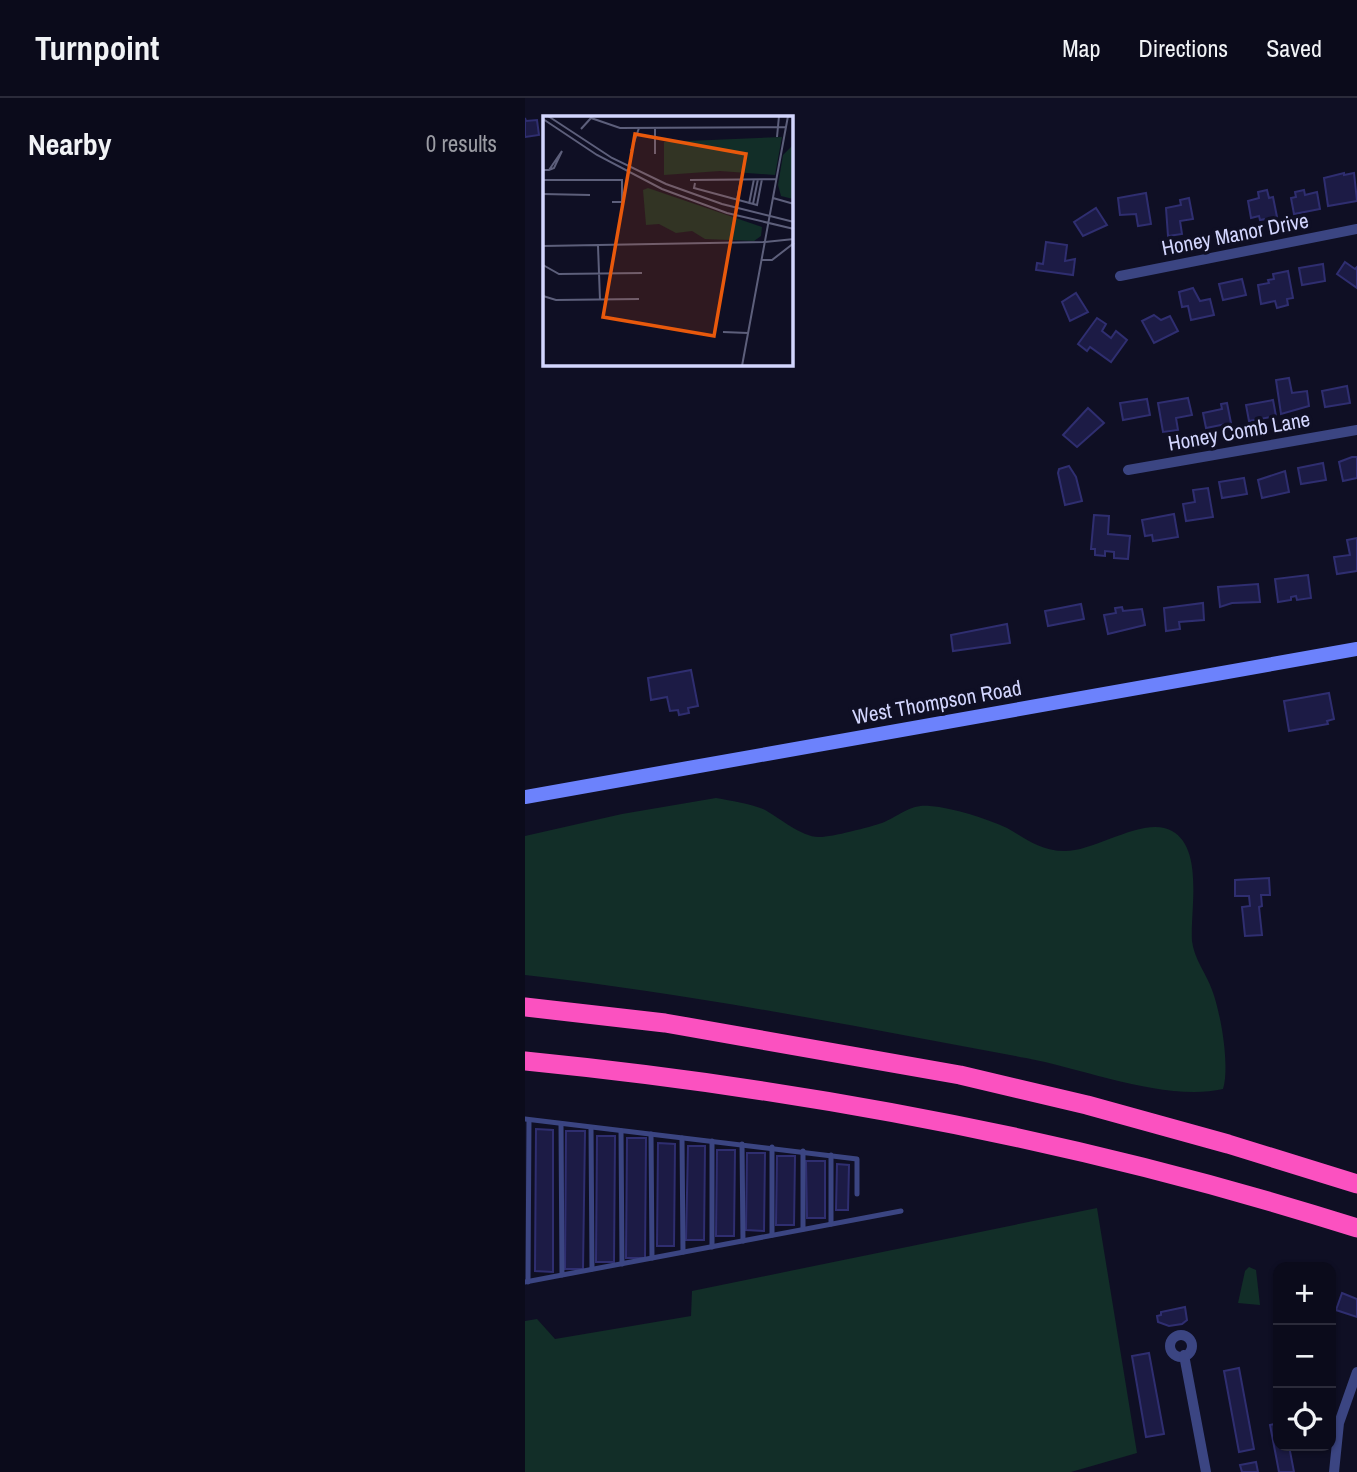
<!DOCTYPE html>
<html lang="en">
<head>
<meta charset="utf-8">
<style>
  :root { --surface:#0b0b1b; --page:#141424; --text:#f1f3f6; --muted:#9a9ba3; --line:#2b2b3a }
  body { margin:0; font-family:"Archivo Narrow",sans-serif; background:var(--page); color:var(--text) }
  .controls { position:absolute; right:21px; bottom:21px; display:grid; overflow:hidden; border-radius:14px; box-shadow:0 2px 5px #0004 }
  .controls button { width:63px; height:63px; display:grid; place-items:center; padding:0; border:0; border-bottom:2px solid var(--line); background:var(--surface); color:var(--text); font:35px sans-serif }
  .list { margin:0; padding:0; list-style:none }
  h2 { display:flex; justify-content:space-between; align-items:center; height:91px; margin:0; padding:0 28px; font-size:30px }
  h2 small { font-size:23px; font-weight:400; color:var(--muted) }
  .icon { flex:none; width:38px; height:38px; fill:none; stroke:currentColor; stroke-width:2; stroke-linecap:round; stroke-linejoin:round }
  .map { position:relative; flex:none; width:832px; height:1374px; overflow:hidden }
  header { display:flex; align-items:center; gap:42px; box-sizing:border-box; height:98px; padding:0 35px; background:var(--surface); border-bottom:2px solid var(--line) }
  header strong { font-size:33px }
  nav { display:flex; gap:38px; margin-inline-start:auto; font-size:24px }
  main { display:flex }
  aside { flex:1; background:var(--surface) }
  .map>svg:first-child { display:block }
  .green { fill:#122e28 }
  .building { fill:#1c1b45; stroke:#2f2e70; stroke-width:2 }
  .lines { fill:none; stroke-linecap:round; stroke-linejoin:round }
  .lane { stroke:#3b4582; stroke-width:5 }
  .street { stroke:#3b4582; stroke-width:10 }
  .secondary { stroke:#6c82fc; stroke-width:14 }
  .highway { stroke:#fb51c0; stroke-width:19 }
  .labels { text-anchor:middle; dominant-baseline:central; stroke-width:7; stroke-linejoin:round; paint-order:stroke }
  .street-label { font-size:21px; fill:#d3d6fe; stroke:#0f0f24 }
  .inset-road { fill:none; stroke:#5d5f7b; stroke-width:2 }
  .view { fill:#e8590c; fill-opacity:0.15; stroke:#e8590c; stroke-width:3.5 }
  .inset-edge { fill:none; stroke:#d3d6fe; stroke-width:3.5 }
</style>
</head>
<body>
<header>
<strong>Turnpoint</strong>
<nav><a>Map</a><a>Directions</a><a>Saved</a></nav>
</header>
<main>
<aside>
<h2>Nearby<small>0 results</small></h2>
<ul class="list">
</ul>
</aside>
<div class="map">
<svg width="832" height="1374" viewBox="0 0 832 1374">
  <rect width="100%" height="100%" fill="#0f0f24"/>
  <!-- green -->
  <g class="green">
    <path d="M191 700C207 703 223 705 238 711 254 719 277 740 295 739 307 739 345 729 357 725 375 718 384 706 405 708 429 710 460 720 482 730 502 741 515 753 540 753 571 753 620 717 647 733 679 751 665 813 667 843 669 861 681 875 687 892 696 915 705 969 698 991 642 1004 559 971 501 960 334 929 169 896 0 877V738L97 716Z"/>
    <path d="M572 1110 612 1355 546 1374H0V1223L12 1221 30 1241 166 1218 167 1193Z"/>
    <path d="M724 1169 731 1172 735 1207 713 1205 720 1173Z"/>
  </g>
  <!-- building -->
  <g class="building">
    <path d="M0 20 1 23 12 22 14 37 0 39Z"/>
    <path d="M819 75V77L829 75 832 103 803 108 799 80Z"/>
    <path d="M742 92 744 100 748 99 752 119 735 122 734 118 726 120 723 103 734 100 733 94Z"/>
    <path d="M779 92 780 97 792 94 795 111 769 116 766 100 771 99 770 94Z"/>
    <path d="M621 95 626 126 613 128 611 116 595 117 593 100Z"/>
    <path d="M664 100 668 121 655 123 657 136 643 138 641 110 656 107 655 102Z"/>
    <path d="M571 110 582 127 558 138 549 124Z"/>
    <path d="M521 144 542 147 540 163 550 161 548 177 511 172 512 165 518 166Z"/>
    <path d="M820 164 830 171 832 169V190L812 176Z"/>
    <path d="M798 166 800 183 777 187 774 170Z"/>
    <path d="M763 173 768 200 762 201 763 207 752 210 750 203 736 206 733 187 744 185 743 182 749 181 748 176Z"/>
    <path d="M717 181 721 197 698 202 694 186Z"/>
    <path d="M668 190 675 203 685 201 689 217 666 222 663 208 657 209 654 194Z"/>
    <path d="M551 195 563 214 545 223 537 204Z"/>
    <path d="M629 217 636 222 645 218 653 233 629 245 617 223Z"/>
    <path d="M572 220 581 226 577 233 586 240 591 233 602 242 586 264 565 249 562 253 553 246Z"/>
    <path d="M764 280 767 295 782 293 784 308 756 316 751 282Z"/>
    <path d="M822 288 825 305 800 309 797 293Z"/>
    <path d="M663 300 667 317 651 320 653 332 638 334 633 305Z"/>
    <path d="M622 301 625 317 598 322 595 305Z"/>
    <path d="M748 302 751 318 724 323 721 307Z"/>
    <path d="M702 305 706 325 681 330 678 315 697 311 696 306Z"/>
    <path d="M563 310 579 325 552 349 538 337Z"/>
    <path d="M827 359H832V380L818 383 814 364Z"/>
    <path d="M798 365 801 382 776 386 773 370Z"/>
    <path d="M544 368 551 379 557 403 540 407 533 375 534 371Z"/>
    <path d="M760 373 764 394 737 400 733 382Z"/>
    <path d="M719 380 722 396 697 400 694 384Z"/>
    <path d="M683 390 688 419 661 423 658 406 670 404 668 392Z"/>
    <path d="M649 416 653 439 628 443 627 437 620 438 617 422Z"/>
    <path d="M569 417 584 418 583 436 605 438 603 461 589 460V454L580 453V458L570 457V451H566Z"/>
    <path d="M832 440V473L812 476 809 459 825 457 822 442Z"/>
    <path d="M783 477 786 500 772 502 771 498 766 499V502L753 504 750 481Z"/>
    <path d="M733 486 735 504 707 505 695 509 693 489Z"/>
    <path d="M678 505 679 522 654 524 655 531 641 533 639 510Z"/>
    <path d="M556 506 559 521 523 528 520 513Z"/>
    <path d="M597 509 598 513 617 511 620 527 583 536 579 517 591 515 590 510Z"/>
    <path d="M482 526 485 545 428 553 426 537Z"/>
    <path d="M166 572 173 608 163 610 164 615 154 617 153 612 145 613 142 599 126 602 123 580Z"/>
    <path d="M804 595 809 621 802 623 803 626 764 633 759 603Z"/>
    <path d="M744 780 745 797H736L737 808 734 809 737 837 720 838 717 809 725 808 724 798H710V782Z"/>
    <path d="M11 1031 28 1032V1174L10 1173Z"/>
    <path d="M41 1033H60L58 1171H40Z"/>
    <path d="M72 1038H90L89 1164H71Z"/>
    <path d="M102 1040H121L120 1160H101Z"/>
    <path d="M133 1045 150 1046 149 1148H132Z"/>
    <path d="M163 1048H180L179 1142H161Z"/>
    <path d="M192 1052H210L209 1138H191Z"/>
    <path d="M222 1055H240L239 1133 221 1132Z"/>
    <path d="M252 1058H270L269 1127H251Z"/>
    <path d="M281 1063H300V1120H282Z"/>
    <path d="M312 1066 324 1067 323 1112H311Z"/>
    <path d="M817 1195 832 1201V1219L811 1212Z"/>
    <path d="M660 1209 662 1222 657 1226 644 1228 633 1224 632 1218 636 1217V1214Z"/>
    <path d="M624 1255 639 1336 621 1339 607 1258Z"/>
    <path d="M714 1270 729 1351 714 1354 699 1273Z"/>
    <path d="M753 1325V1348H764L769 1374H754L745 1327Z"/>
    <path d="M731 1364 733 1374H717L715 1367Z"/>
  </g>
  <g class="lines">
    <!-- lane -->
    <g class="lane">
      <path d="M0 1021 332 1061V1096"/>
      <path d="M36 1026 37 1177"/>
      <path d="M66 1030 67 1171"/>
      <path d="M96 1033 97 1166"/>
      <path d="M126 1036 127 1160"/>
      <path d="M157 1040 158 1154"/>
      <path d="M187 1043V1149"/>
      <path d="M217 1046 218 1143"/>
      <path d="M247 1049V1137"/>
      <path d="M278 1053V1131"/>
      <path d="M306 1057V1126"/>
      <path d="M0 1184 376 1113"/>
      <path d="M3 1184 4 1022"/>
    </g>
    <!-- street -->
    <g class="street">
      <path d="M595 178 832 131"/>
      <path d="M603 372 832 332"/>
      <circle cx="656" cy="1248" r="11"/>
      <path d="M659 1257 681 1374"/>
      <path d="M809 1374 814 1325 832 1274"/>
    </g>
    <!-- secondary -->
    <path class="secondary" d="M0 699 832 551"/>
    <!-- highway -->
    <g class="highway">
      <path d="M0 909 140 925 435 977 562 1007 703 1046 832 1086"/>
      <path d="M0 963C281 991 562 1044 832 1130"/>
    </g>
  </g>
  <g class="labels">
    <!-- street labels -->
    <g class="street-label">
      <text transform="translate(710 136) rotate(-11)">Honey Manor Drive</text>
      <text transform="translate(714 333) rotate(-10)">Honey Comb Lane</text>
      <text transform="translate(412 604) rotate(-10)">West Thompson Road</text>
    </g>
  </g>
  <!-- overview -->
  <g transform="translate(18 18)">
    <rect width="250" height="250" fill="#0f0f24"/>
    <path d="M239 21 232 59 177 55 121 59V26ZM250 29V83L238 80 235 69 240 39ZM105 72 219 111 218 120 211 125 162 123 149 115 133 117 116 108 103 109 100 74Z" fill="#122e28"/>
    <path class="inset-road" d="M5 0 69 42 123 68 179 88 251 106M0 3 54 39 119 73 184 97 251 113M112 12V38M38 13 48 2 77 12 243 11M234 21 236 0M88 35 96 12M0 54H6L11 52 19 35 6 54M0 64H79V86H69M147 64 233 63M152 67 151 72 214 89 219 63M0 78 47 79M230 82 251 88M194 84 198 63M206 88 211 63M210 88 215 63M222 126 251 123M0 130 222 126M55 130 57 184M219 144H229L251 127M0 149 16 158 99 157M0 180 13 184 96 183M180 216 205 217M199 250 245 0"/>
    <path class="view" d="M92 18 203 38 171 220 60 201Z"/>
    <rect width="250" height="250" class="inset-edge"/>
  </g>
</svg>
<div class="controls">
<button>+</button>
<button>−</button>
<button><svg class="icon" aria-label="locate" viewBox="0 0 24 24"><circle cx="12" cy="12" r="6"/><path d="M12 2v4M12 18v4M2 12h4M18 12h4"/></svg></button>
</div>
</div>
</main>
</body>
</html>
